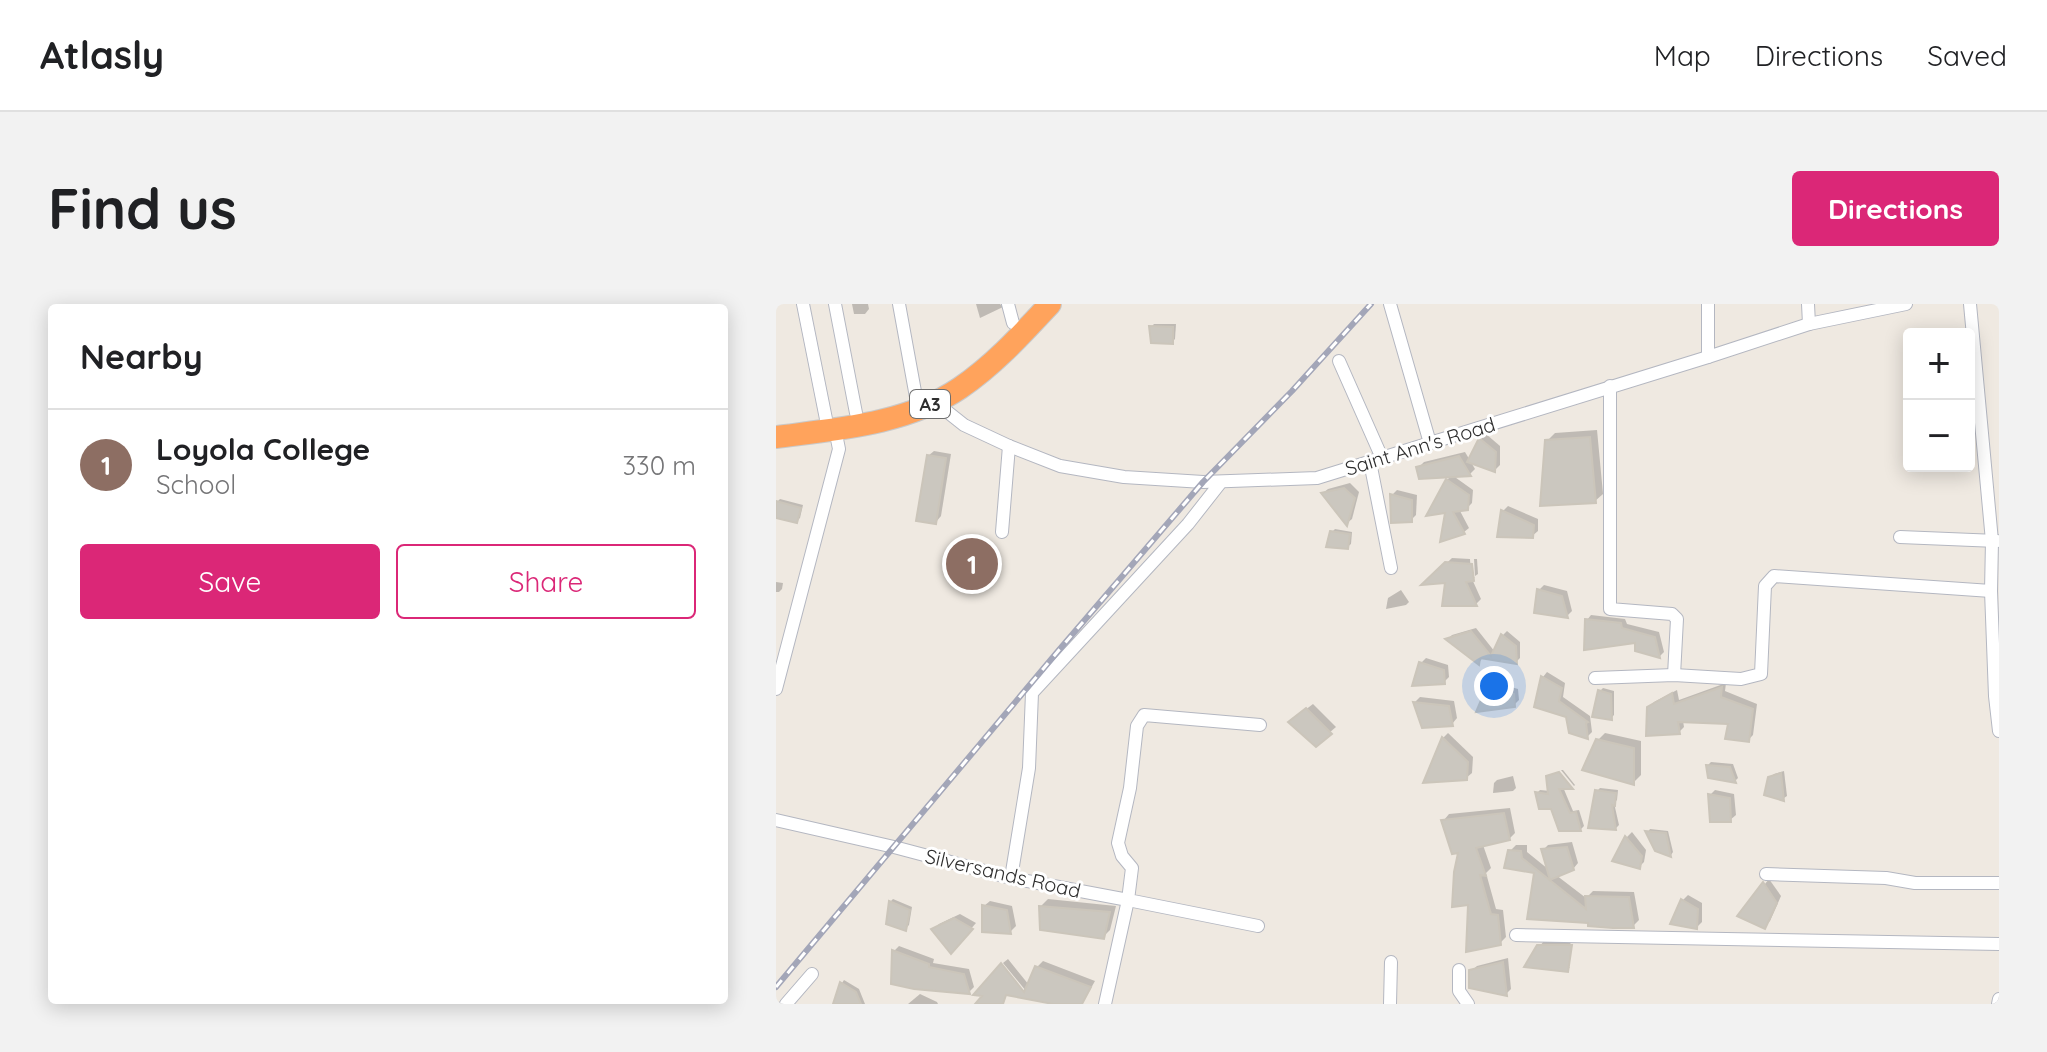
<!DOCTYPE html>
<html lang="en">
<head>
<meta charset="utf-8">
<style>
  :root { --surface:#fff; --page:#f2f2f2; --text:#202124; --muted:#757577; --line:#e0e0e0; --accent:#db2777 }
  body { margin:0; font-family:Quicksand,sans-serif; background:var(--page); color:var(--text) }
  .controls { position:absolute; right:24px; top:24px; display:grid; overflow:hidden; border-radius:8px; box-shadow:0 4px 20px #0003 }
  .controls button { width:72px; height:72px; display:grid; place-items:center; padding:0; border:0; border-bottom:2px solid var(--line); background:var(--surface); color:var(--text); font:40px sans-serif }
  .you { position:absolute; left:718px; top:382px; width:28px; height:28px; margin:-20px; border:6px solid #fff; border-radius:50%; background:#1a73e8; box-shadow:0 0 0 12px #1a73e833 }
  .badge { display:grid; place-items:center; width:52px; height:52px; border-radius:50%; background:var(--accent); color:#fff; font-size:26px; font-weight:700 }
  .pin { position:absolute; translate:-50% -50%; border:4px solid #fff; box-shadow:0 2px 8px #0006 }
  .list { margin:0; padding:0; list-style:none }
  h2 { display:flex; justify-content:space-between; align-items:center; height:104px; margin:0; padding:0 32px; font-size:34px }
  h2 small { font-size:26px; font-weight:400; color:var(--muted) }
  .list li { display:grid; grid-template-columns:52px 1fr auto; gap:24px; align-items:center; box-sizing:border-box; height:112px; padding:0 32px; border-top:2px solid var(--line) }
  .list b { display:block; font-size:30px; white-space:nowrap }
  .list p { margin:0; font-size:26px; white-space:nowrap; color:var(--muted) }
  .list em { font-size:26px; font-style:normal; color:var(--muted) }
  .actions { display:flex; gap:16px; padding:24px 32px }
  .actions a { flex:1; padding:18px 0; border:2px solid var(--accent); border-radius:8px; text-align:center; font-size:28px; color:var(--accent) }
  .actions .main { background:var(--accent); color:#fff }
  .map { position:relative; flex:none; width:1223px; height:700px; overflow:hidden; border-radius:8px }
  header { display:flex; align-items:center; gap:48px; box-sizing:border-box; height:112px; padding:0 40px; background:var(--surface); border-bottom:2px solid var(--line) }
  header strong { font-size:38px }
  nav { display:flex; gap:44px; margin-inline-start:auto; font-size:28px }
  .intro { display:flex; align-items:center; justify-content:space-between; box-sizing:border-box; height:192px; padding:0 48px }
  h1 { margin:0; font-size:56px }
  .button { padding:20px 36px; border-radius:8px; background:var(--accent); color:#fff; font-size:28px; font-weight:700 }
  main { display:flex; gap:48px; padding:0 48px }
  aside { flex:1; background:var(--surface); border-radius:8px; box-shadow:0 4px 20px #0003 }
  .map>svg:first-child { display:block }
  .shadow { fill:#0003 }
  .building { fill:#cbc7bf; stroke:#cbc5ba; stroke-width:2 }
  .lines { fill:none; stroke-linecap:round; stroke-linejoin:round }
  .street-casing { stroke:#b4b7c1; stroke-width:14 }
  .highway-casing { stroke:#c9c9c9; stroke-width:24 }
  .street { stroke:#fff; stroke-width:12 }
  .highway { stroke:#ffa35c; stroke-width:22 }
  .rail-casing { stroke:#a3a6b8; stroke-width:6 }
  .rail { stroke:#fff; stroke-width:3; stroke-dasharray:9; stroke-linecap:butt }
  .labels { text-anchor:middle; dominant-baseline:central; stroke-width:6; stroke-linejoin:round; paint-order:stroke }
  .shield { fill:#fff; stroke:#6d6d6d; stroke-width:2 }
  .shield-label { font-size:18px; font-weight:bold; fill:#2e2e2e }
  .street-label { font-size:20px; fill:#2e2e2e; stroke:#fff }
</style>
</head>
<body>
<header>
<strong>Atlasly</strong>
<nav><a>Map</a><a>Directions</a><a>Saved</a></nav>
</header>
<div class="intro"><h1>Find us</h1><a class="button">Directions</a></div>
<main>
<aside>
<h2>Nearby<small></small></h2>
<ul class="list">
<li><span class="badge" style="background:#8d6e63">1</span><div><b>Loyola College</b><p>School</p></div><em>330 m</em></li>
</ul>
<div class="actions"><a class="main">Save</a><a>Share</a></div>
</aside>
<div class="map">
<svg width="1223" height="700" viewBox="0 0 1223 700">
  <rect width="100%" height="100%" fill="#efe9e1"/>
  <!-- shadow -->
  <g class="shadow">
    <path d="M76 0H92L93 5 89 10H78Z"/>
    <path d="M200 0H224L227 3 204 14Z"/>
    <path d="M378 20H400L399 35 396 38 375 23Z"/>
    <path d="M821 126 827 190 819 197 771 137 779 129Z"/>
    <path d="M710 130 724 142V161L719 166 694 157 705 135Z"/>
    <path d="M158 147 175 150 165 212 160 218 152 152Z"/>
    <path d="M689 148 699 165 694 170 645 172 643 163 648 158Z"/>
    <path d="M676 171 697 186 696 199 691 204 683 205 693 224 688 228 666 235 672 207 654 210 671 176Z"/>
    <path d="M574 179 583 188 576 215 571 219 547 189 552 185Z"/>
    <path d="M621 186 641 191 640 211 635 216 616 191Z"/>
    <path d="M4 195 27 201 24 214 20 217 0 211V199Z"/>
    <path d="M732 202 762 215V227L756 232 727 207Z"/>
    <path d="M559 225 576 228 575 240 571 243 556 228Z"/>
    <path d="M676 254 694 255 695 273H699L696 275 705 295 700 300H668L671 277 650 279Z"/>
    <path d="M698 255H701L702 270 699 272Z"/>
    <path d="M0 278 7 279 6 285 3 288H0Z"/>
    <path d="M768 281 791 287 796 307 791 312 763 286Z"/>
    <path d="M625 286 633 298 630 301 610 305 612 294Z"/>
    <path d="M815 311 849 315 851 320 883 328 888 348 884 352 861 345V337L811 316Z"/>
    <path d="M700 324 719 348 727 331 731 327 744 338V354L740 358 707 353 703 359 672 335 676 331Z"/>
    <path d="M650 354 672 361 673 373 668 378 645 359Z"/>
    <path d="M771 368 789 379 787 393 814 412 816 428 812 432 794 428 792 411 760 402 767 373Z"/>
    <path d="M718 378 742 385 743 396 738 401 713 383Z"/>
    <path d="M950 379 949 387 981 400 977 431 972 436 955 418 907 417 908 423 903 428 873 404 878 398 901 386 903 396Z"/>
    <path d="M827 384 838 387V411L835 414 824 387Z"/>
    <path d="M644 393 678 397 681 414 676 420 639 398Z"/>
    <path d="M537 400 560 423 540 440 520 413Z"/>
    <path d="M672 429 697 453 696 469 690 474 650 477 667 434Z"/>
    <path d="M829 429 865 437V471L858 478 822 436Z"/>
    <path d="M935 458 957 460 962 474 959 477 934 472 932 461Z"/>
    <path d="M785 466H787L799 481 798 482Z"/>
    <path d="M1008 467 1011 492 1008 494 991 489 994 474 998 470Z"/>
    <path d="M781 468 792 482H797L787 483 797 507 803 506 808 522 805 525H784L777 503 761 489 764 486 774 487 772 473Z"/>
    <path d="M737 472 740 484 737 487 717 489 718 479 721 476Z"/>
    <path d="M824 484 842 486 841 496 838 499 843 521 840 524 815 522 821 487Z"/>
    <path d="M939 486 958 490 960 511 954 516 934 491Z"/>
    <path d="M734 504 739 529 733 535 707 541 715 564 710 569 720 605 727 606 730 633 724 639 694 599 685 546 668 516 673 510Z"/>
    <path d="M874 525 892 527 897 548 895 551 881 546 872 528Z"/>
    <path d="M856 528 870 546 868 558 863 563 839 556 851 533Z"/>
    <path d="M796 538 802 559 797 565 780 571 810 594 817 587 858 588 863 616 857 622 814 620 760 568 734 547 740 541H751V548L772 565 767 546 772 541Z"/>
    <path d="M993 575 1005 592 994 617 988 622 964 611Z"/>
    <path d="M912 591 926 599V618L921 623 907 596Z"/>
    <path d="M117 595 136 603 133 621 130 624 112 618 114 598Z"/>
    <path d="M272 595 340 602 334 626 327 633 265 602Z"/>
    <path d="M214 597 236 602 240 622 235 627 208 602Z"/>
    <path d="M184 610 200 619 180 642 158 625 163 620Z"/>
    <path d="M768 637H795L790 663H794L791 666 763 643Z"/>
    <path d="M123 642 158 655 157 659 193 665 198 683 193 688 117 679 118 647Z"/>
    <path d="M732 654 735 685 730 690 695 667 701 662Z"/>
    <path d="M232 655 253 681 261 663 267 657 319 677 306 700H287L232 689 223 700H201L210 690 250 687 227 659Z"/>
    <path d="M68 676 83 685 89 700H65L66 679Z"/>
    <path d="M144 690 161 698 162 700H132Z"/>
  </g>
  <!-- building -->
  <g class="building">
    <path d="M373 22 397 23V40L375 39Z"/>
    <path d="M814 133 820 199 764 202 769 136Z"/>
    <path d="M703 134 720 148 719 168 691 158Z"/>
    <path d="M151 151 170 154 160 220 140 217Z"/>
    <path d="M683 152 695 172 643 175 640 163Z"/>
    <path d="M670 175 693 191 692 206 677 208 689 230 664 238 669 209 650 212Z"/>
    <path d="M568 184 579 194 571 222 545 189Z"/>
    <path d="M614 190 636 196V218L615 219Z"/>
    <path d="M0 197 25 204 21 219 0 214Z"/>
    <path d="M725 206 758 221 757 234 721 233Z"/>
    <path d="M554 227 574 230 572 245 550 243Z"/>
    <path d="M669 258 696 260 698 277 690 278 701 302H666L669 279 645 281Z"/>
    <path d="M761 285 786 292 792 314 758 309Z"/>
    <path d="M809 315 845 319 846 324 879 333 884 354 859 347V339L808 346Z"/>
    <path d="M695 327 715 352 725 330 740 342 741 360 704 354 703 361 669 335Z"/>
    <path d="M643 358 668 366 669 380 636 382Z"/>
    <path d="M765 372 786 384 783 397 812 418 810 419 812 435 793 429 790 413 758 403Z"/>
    <path d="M711 382 738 390 739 403 700 408Z"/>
    <path d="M946 383 945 393 977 405 973 438 949 435 952 420 902 418 904 430 870 432 871 403 896 389 898 400Z"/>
    <path d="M822 386 835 390 836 416 816 413Z"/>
    <path d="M637 398 673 402 677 422 646 424Z"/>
    <path d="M530 404 556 430 540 443 512 418Z"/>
    <path d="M666 433 692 458 691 476 647 479Z"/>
    <path d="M820 435 858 444V481L806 466Z"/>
    <path d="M930 461 954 463 960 479 932 474Z"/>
    <path d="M783 468 797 485H783L794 509 800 508 805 527H783L775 505H763L759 488 772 490 770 472Z"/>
    <path d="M1005 469 1008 497 988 491 992 473Z"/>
    <path d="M819 486 840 489 839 502 836 501 840 526 812 524Z"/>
    <path d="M932 490 954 494 955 518H934Z"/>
    <path d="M728 509 734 536 700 544 710 572 704 571 715 610 722 611 725 641 690 648 692 601 676 603 678 568 682 549 676 550 665 516Z"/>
    <path d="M869 527 890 529 895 553 879 547Z"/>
    <path d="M849 532 866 552 864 565 836 557Z"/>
    <path d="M791 543 798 566 774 576 765 545Z"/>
    <path d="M732 546 745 547 746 554 810 605 809 592 853 593 858 624H837L812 622V619L751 615 758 569 728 564Z"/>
    <path d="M987 578 1001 599 989 625 961 612Z"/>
    <path d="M905 595 922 605 921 625 894 620Z"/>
    <path d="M113 597 134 606 130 627 110 620Z"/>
    <path d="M206 601 231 606 235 630 206 628Z"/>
    <path d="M263 602 334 608 328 635 264 626Z"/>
    <path d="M178 614 197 625 175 650 155 625Z"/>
    <path d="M761 641H796L792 668 748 663Z"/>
    <path d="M116 646 153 660V663L188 670 194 690 138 685 115 680Z"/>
    <path d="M727 658 731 692 693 684V666Z"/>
    <path d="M225 659 248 688 259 662 315 683 306 700H277L230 691 227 700H199L206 692 197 691Z"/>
    <path d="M64 678 80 688 85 700H57Z"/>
  </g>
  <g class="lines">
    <!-- street casing -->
    <g class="street-casing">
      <g id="street">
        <path d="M27 0 50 115"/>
        <path d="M59 0 80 109"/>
        <path d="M123 0 140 93"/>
        <path d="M232 0 237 19"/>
        <path d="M614 0 654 139"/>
        <path d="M932 0V53"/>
        <path d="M1032 0 1033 20"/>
        <path d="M1194 0 1216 237 1215 287 1219 392 1223 427"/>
        <path d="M563 57 606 154"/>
        <path d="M834 82V305L896 310 901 315 898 371"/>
        <path d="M159 98 188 121 233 142 284 162 348 173 427 178 541 174 932 53 1033 20 1130 0"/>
        <path d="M594 158 615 264"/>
        <path d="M226 228 233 142"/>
        <path d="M1124 233 1221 237"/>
        <path d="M819 374 898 371 965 375 985 370 989 282 998 272 1215 287"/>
        <path d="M0 385 63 145 59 125"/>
        <path d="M0 516 118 543 235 574 352 596 329 700"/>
        <path d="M990 570 1110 574 1139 579H1223"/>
        <path d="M235 574 253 464 256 389 412 220 445 178"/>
        <path d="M482 622 352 596 356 564 346 552 342 539 354 484 361 422 368 411 484 421"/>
        <path d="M740 631 1223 640"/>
        <path d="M683 666V687L692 700"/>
        <path d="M10 700 36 670"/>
        <path d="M614 700 615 658"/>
        <path d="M1222 700 1223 695"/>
      </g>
    </g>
    <!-- highway casing -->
    <g class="highway-casing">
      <path id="highway" d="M0 133C62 125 131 120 184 84 218 61 246 30 274 0"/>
    </g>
    <!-- street -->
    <use href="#street" class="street"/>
    <!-- highway -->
    <use href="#highway" class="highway"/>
    <!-- rail casing -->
    <g class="rail-casing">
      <path id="rail" d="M0 683 283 346 427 178 516 87 595 0"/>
    </g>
    <!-- rail -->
    <use href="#rail" class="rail"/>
  </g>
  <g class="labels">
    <!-- shield labels -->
    <rect class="shield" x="134" y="86" width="40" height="28" rx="6"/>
    <g class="shield-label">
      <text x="154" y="100">A3</text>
    </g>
    <!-- street labels -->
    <g class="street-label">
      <text transform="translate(644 142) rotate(-17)">Saint Ann's Road</text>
      <text transform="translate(227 569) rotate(13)">Silversands Road</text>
    </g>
  </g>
</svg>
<div class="controls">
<button>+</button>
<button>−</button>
</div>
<div class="you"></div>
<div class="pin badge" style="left:196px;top:260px;background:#8d6e63">1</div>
</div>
</main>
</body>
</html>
